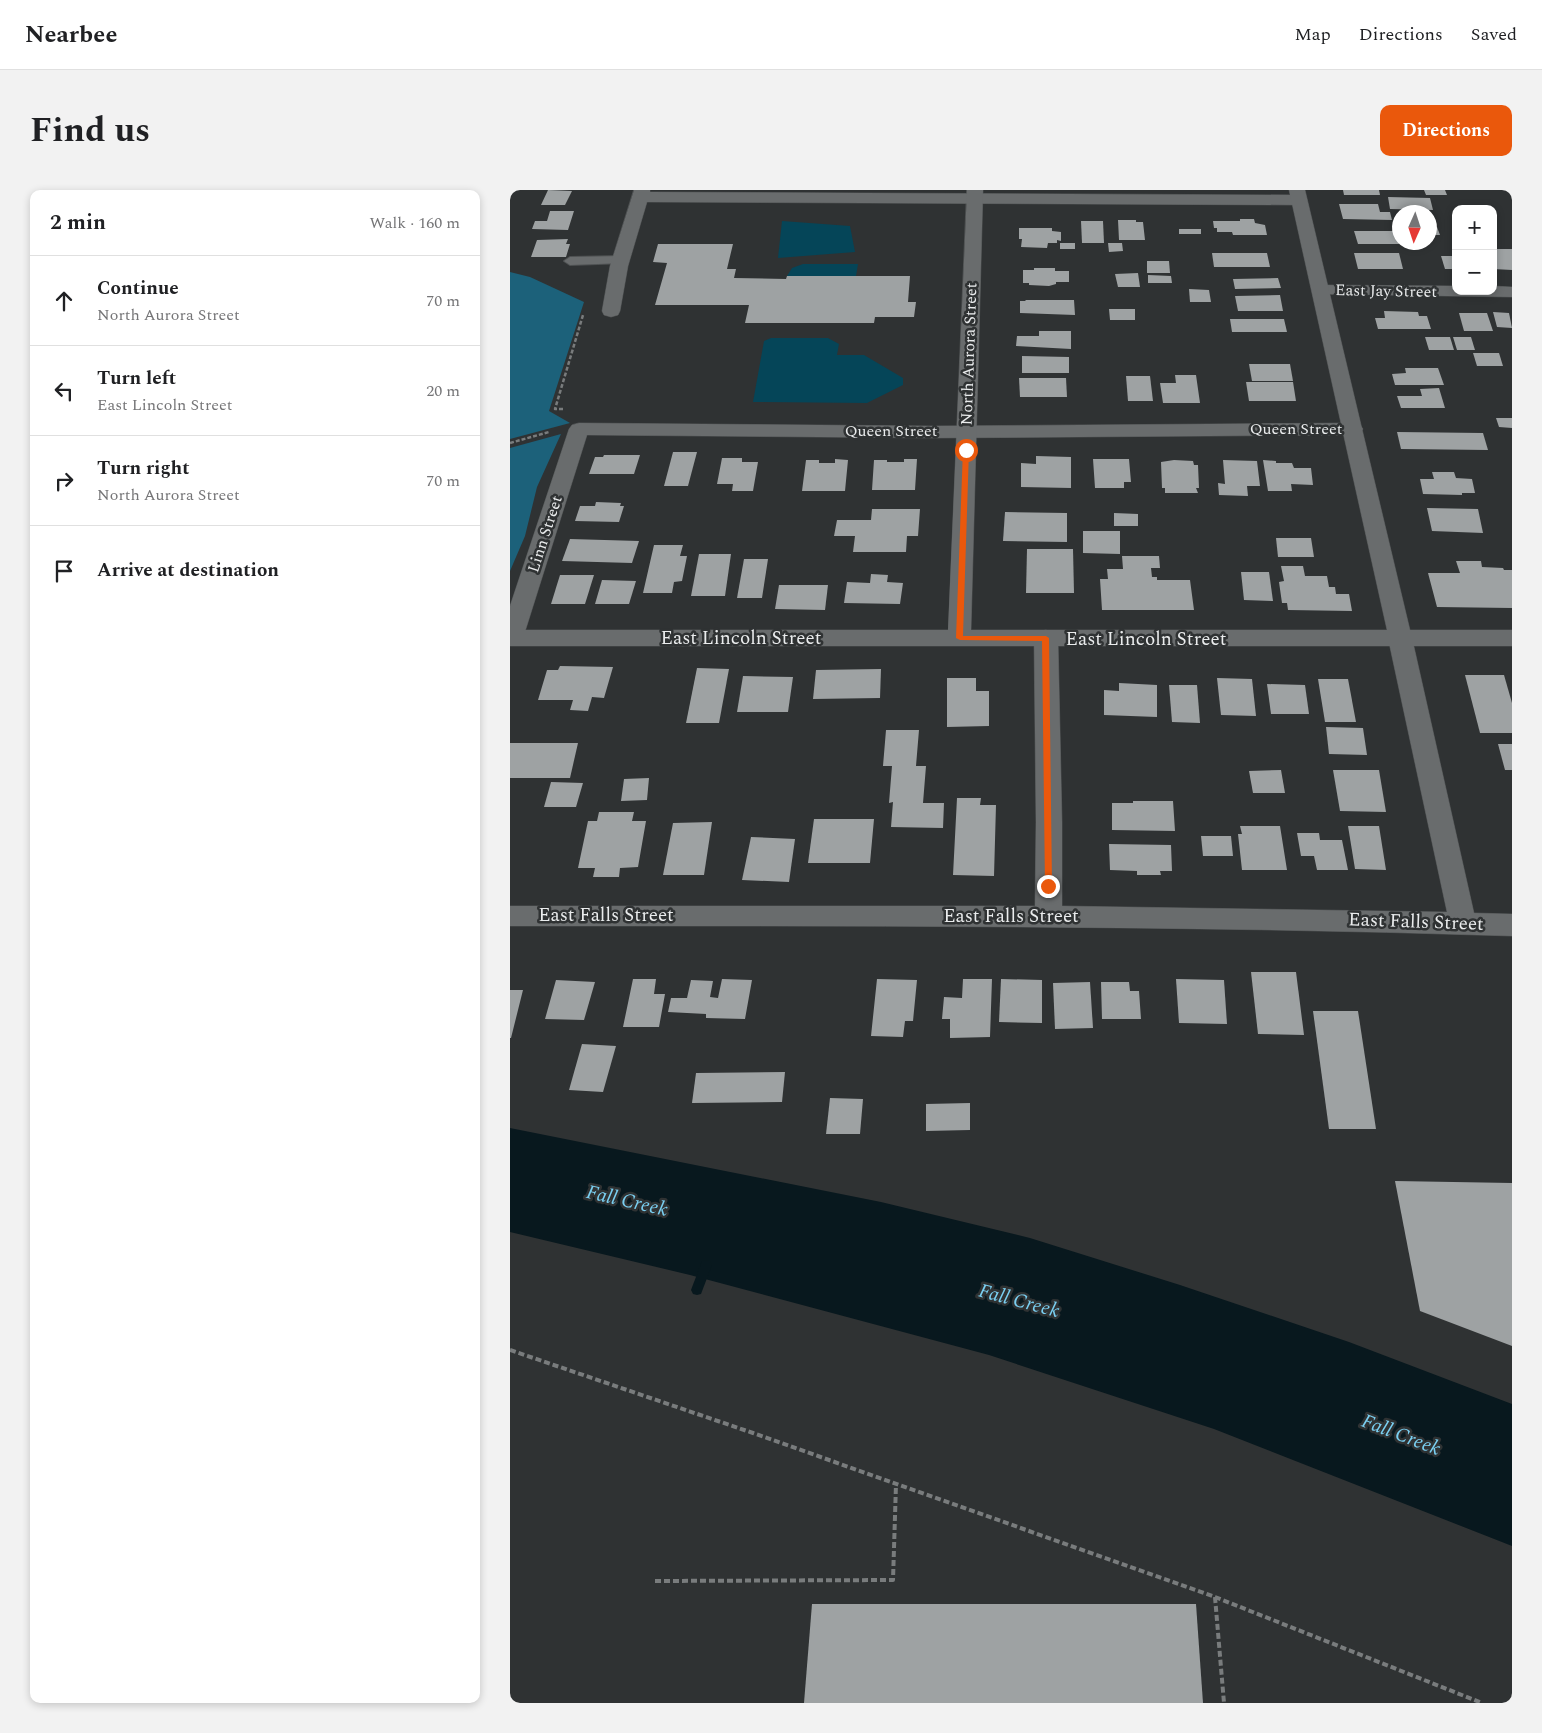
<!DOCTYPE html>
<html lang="en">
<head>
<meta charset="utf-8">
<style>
  :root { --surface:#fff; --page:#f2f2f2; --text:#202124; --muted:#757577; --line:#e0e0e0; --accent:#ea580c }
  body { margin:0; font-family:Spectral,serif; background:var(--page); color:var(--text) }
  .controls { position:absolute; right:15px; top:15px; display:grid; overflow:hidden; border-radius:10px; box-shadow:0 2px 8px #0003 }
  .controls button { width:45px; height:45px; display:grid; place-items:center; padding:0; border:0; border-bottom:1px solid var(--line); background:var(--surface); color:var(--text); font:25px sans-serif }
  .compass { position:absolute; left:882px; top:15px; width:45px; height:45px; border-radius:50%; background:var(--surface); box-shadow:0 2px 8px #0003; rotate:183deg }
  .stop { position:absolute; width:15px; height:15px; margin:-11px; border:4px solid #ea580c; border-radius:50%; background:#fff }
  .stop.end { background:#ea580c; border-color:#fff; box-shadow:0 1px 5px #0008 }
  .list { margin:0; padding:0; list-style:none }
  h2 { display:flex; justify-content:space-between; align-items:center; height:65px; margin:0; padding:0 20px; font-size:21px }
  h2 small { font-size:16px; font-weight:400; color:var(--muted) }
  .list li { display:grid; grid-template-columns:32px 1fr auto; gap:15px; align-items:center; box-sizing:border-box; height:90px; padding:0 20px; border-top:1px solid var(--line) }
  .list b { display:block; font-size:19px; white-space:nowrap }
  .list p { margin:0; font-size:16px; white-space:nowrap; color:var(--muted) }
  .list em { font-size:16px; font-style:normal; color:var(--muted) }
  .icon { flex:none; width:28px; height:28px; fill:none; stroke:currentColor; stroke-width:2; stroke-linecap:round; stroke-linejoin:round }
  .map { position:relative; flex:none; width:1002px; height:1513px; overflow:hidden; border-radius:10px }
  header { display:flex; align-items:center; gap:30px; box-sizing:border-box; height:70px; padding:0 25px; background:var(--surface); border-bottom:1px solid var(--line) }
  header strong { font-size:24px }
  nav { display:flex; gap:28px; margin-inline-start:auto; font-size:18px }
  .intro { display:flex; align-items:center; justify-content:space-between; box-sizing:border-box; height:120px; padding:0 30px }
  h1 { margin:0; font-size:35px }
  .button { padding:12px 22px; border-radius:10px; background:var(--accent); color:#fff; font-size:18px; font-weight:700 }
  main { display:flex; gap:30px; padding:0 30px }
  aside { flex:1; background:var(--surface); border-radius:10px; box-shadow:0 2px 8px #0003 }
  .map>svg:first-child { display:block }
  .green { fill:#054558 }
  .forest { fill:#1c617a }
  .water { fill:#08181e }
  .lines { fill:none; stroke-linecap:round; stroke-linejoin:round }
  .stream { fill:#08181e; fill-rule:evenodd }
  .building { fill:#9ea2a3 }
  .service-casing { stroke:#4e5152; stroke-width:2 }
  .minor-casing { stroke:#4e5152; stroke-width:1 }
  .tertiary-casing { stroke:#4e5152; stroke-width:1 }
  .path-far1 { stroke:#797c7d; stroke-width:2.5; stroke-dasharray:4 2; stroke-linecap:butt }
  .path { stroke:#797c7d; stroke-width:4; stroke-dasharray:6 3; stroke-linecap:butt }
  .service { fill:#696c6d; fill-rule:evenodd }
  .minor { fill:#696c6d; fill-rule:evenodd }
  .tertiary { fill:#696c6d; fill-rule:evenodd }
  .route { fill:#ea580c }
  .labels { text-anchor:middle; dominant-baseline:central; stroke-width:5; stroke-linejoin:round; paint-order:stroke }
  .far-street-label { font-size:16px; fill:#eaeced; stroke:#2f3233 }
  .street-label { font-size:19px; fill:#eaeced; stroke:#2f3233 }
  .water-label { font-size:20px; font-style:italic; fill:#7acff1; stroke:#2f3233 }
</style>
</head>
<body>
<header>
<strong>Nearbee</strong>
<nav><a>Map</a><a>Directions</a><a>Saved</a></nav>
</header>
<div class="intro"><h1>Find us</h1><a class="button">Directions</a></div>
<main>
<aside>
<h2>2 min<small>Walk · 160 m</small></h2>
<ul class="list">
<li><svg class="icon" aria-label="ahead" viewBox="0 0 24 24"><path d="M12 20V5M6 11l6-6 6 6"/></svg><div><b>Continue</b><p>North Aurora Street</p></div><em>70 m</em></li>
<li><svg class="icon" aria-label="left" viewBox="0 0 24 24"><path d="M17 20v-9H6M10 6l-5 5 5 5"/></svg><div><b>Turn left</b><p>East Lincoln Street</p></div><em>20 m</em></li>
<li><svg class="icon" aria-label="right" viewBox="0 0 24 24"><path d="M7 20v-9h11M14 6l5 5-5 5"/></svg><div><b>Turn right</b><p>North Aurora Street</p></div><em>70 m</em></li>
<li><svg class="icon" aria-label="arrive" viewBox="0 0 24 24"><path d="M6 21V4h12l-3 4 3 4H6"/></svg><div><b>Arrive at destination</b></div></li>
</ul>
</aside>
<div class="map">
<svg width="1002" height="1513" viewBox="0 0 1002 1513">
  <rect width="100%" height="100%" fill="#2f3233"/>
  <!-- green -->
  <g class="green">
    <path d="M272 31 340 36 345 62 268 68Z"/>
    <path d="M293 74H348L346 86H277L282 78Z"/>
    <path d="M261 148H318L329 154 327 165H354L393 188V195L357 213 243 212 254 151Z"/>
  </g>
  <!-- forest -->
  <g class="forest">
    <path d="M0 82 20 87 74 112 39 221 60 233 0 249Z"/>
    <path d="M51 244 27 297 15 346 0 381V258Z"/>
  </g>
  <!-- water -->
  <path class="water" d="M0 938 371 1012 520 1048 670 1095 839 1152 1002 1214V1356L704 1239 479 1165 180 1085 0 1042Z"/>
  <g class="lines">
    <!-- stream -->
    <path class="stream" d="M196 1070 200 1071 202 1075 191 1104 187 1105 183 1104 181 1100 192 1071Z"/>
  </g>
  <!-- building -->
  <g class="building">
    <path d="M38 0 62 1 55 15H31Z"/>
    <path d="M833 0H869L870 5H834Z"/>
    <path d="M914 0H935L937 5H916Z"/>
    <path d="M878 7 920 8 923 20 880 19Z"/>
    <path d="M829 14H868L870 22H880L882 30 833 29Z"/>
    <path d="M40 21H64L58 40 22 39 25 31H37Z"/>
    <path d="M730 29H744L745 33 755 35 757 45H723L722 42H707V38H704L703 31H730Z"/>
    <path d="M608 30H626V32H633L635 50H609Z"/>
    <path d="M571 31H593L594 53H572Z"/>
    <path d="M927 37 930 45H919V38Z"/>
    <path d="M509 38H542V41L551 42V51L547 50V53H538L537 58 511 57 512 49H509Z"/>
    <rect x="669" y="39" width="22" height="5"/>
    <path d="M844 41H888L889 54H848Z"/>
    <path d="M58 49 56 54H60L56 67H21L27 50Z"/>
    <rect x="550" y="53" width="15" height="6"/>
    <path d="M598 53H612L613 61 599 62Z"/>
    <path d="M148 54H223L217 79H226L224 88 276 89 277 86H400L398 112H406L404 127H365L364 133H235L239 115H145L157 73 143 72Z"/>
    <path d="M983 59H1002V80L983 79Z"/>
    <path d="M702 63H757L760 77H704Z"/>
    <path d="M844 63H889L893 79H848Z"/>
    <path d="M931 66H946V79H935Z"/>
    <path d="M637 71H659L660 83H637Z"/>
    <path d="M524 78H545V81H559V92H546V94L539 96 519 95V93H513V80H524Z"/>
    <path d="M628 83 630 97H608L605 84Z"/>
    <path d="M638 85 661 86 662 93H638Z"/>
    <path d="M768 88 771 98 725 99 723 89Z"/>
    <path d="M679 99 699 100 701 112H680Z"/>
    <path d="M770 105 773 121H728L725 106Z"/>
    <path d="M515 110H564L565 125 510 123V111H516Z"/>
    <path d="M599 119H625V130H600Z"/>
    <path d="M874 121 908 122 909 126H917L921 139H868L865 128H875Z"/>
    <path d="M983 122 999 123 1002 138 987 137Z"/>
    <path d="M949 123H977L983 141H954Z"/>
    <path d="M720 129H774L777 142H722Z"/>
    <path d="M529 141H561V159L506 156 507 146H529Z"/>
    <path d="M915 147H940L944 160H919Z"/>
    <path d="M943 147H961L965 160H947Z"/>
    <path d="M963 163H989L993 176H967Z"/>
    <path d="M512 166 559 167V183H512Z"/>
    <path d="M739 174H780L783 191H742Z"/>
    <path d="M895 178H928L934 195H885L882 184 896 183Z"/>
    <path d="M665 185H686L690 213H653L650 193H666Z"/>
    <path d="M616 186H640L643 211H618Z"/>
    <path d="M509 188H556L557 207H510Z"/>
    <path d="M736 192H783L786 211H739Z"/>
    <path d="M929 198 935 218H891L887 206H912L910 199Z"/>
    <path d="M986 228H1002V238L989 237Z"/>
    <path d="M887 242 973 243 978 260 891 259Z"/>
    <path d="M163 262H187L178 296H154Z"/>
    <path d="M94 265H130L124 284H79L85 267H93Z"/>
    <path d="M526 266 561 267V298L511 297V273L526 274Z"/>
    <path d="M212 268H232V272H248L243 301H222L223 294H207Z"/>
    <path d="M325 269 338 270 335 301H292L296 270H309V273H325Z"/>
    <path d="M394 269H407L405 300H362L364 270H377V272H394Z"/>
    <path d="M583 269H619L621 292H614V298H585Z"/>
    <path d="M664 270 683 271 684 275H688L689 298H686L688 303H655V298H652L651 272Z"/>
    <path d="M713 270 747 271 750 296H737L738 306 709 305 708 293 715 294Z"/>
    <path d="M753 270 766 271V273H782L784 278H801L803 295 781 294 782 301H758Z"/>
    <path d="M922 282H944L946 288 962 289 965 303H952V305L913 304 910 289H924Z"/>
    <path d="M86 312 111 313 110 316H114L109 332 65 331 70 316H85Z"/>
    <path d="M917 318 968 319 973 343 922 341Z"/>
    <path d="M362 319H410L408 346H397L396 362H343L345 346H324L327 330H361Z"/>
    <path d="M495 322 557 323V352L493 351Z"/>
    <path d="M604 323 628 324V336H604Z"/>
    <path d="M573 341H610V364L573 363Z"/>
    <path d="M766 348H801L804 367H768Z"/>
    <path d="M60 349 129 351 122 373 52 371Z"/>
    <path d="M144 355H173L170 366H177L172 391 164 392 162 403H133Z"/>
    <path d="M517 359H563L564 403H516Z"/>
    <path d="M189 364H221L215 406H181Z"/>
    <path d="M612 366H649L650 378H641L642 387H647V390H680L684 420H592L590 389H598L597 379H613Z"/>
    <path d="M234 369H258L252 408H227Z"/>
    <path d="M946 371H971L972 377 993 378 994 380H1002V418L927 417 918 383H950Z"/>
    <path d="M771 376H793L795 386H817L819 397H825L826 404H839L842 421 778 420 777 413H772L769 392 774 391Z"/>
    <path d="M731 382H759L763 411 734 410Z"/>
    <path d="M361 384 378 385 377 392 393 393 390 414 334 413 337 392 360 393Z"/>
    <path d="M50 385H84L75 414H41Z"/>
    <path d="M92 390 126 391 119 414H85Z"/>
    <path d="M269 395H318L315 420 265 419Z"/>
    <path d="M50 476 103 477 94 508 82 507 78 521 60 520 63 510H28L37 480H48Z"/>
    <path d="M187 478 219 479 209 533H176Z"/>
    <path d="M371 479 370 508 303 509 306 480Z"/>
    <path d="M955 485H994L1002 513V543H970Z"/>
    <path d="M233 486 283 487 278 522H227Z"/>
    <path d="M437 488H466V501H479V536L437 537Z"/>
    <path d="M707 488 742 489 746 526 711 525Z"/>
    <path d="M808 489H838L846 532H815Z"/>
    <path d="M609 493 647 495V527L594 525V500L609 501Z"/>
    <path d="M757 494 795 495 799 524H761Z"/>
    <path d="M659 495H687L690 533 662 532Z"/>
    <path d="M816 537 853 538 857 565 819 564Z"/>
    <path d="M376 540H409L406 576H416L413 613H434L433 638 381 637 383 612 379 613 382 576H373Z"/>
    <path d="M0 553H68L60 588H0Z"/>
    <path d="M988 554H1002V580H995Z"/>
    <path d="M771 580 775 603H743L739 581Z"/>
    <path d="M823 580H869L876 622 830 621Z"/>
    <path d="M139 588 137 610 111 611 114 589Z"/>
    <path d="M41 592 73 593 66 617H34Z"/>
    <path d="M447 608H471L470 615H486L484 686 443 685Z"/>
    <path d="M623 611H663L665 641 602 640V613H623Z"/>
    <path d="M89 622H124L122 631H136L128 677 110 678 109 687H83L85 678H68L78 631H87Z"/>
    <path d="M304 629H364L360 673H298Z"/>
    <path d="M202 632 194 685H153L163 633Z"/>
    <path d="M730 636H770L777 680H732L728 644H732Z"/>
    <path d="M838 636H869L876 680 845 679Z"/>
    <path d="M787 643H809L810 650H832L838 680H807L804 666H791Z"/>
    <path d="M691 646H721L723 666H693Z"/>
    <path d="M241 647 285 649 279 692 232 690Z"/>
    <path d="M599 654 661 655 662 681H650L651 685H627V681L600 680Z"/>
    <path d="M741 782H786L794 845 748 844Z"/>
    <path d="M123 789H146L144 804H155L149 837H113Z"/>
    <path d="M212 789 242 790 235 829 196 828V824L158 822 161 808H177L181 790 203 791 200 807 208 808Z"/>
    <path d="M367 789 407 790 403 831H395L393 847 361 846Z"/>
    <path d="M453 789H482L480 847 440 848V829H432L434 807 452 808Z"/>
    <path d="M491 789 532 790V833L489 832Z"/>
    <path d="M666 789 714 790 717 834 669 833Z"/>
    <path d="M46 790 85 792 74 830 35 829Z"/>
    <path d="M580 792 583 838 545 839 543 793Z"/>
    <path d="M591 792H619L620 801H629L631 829H592Z"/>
    <path d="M0 800H13L1 848H0Z"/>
    <path d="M803 821H848L866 939H819Z"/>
    <path d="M72 854 106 856 93 902 59 900Z"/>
    <path d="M275 882 272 912 182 913 186 883Z"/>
    <path d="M320 908 353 909 350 944H316Z"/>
    <path d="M460 913V940L416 941V914Z"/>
    <path d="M885 991 1002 993V1156L910 1121Z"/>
    <path d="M302 1414H686L693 1513H294Z"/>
  </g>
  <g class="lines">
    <!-- service casing -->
    <g class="service-casing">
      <path id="service" d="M111 66 115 67 117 70 115 73 60 75 54 71 60 67Z"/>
    </g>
    <!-- minor casing -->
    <g class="minor-casing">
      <g id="minor">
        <path d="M124 0H140V2L789 5 795 6 797 10 795 14 789 15 137 12 118 76 110 121 108 125 101 127 94 125 92 121 100 76Z"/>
        <path d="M811 95 946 96V101H983V96L1002 97V107L805 104 802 100 805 96Z"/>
        <path d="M69 233 422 236 843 233 850 235 853 239 850 243 843 245 422 248 77 245 13 448 9 453 0 455V416L59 239 62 235Z"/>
        <path d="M536 440 544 443 548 448 552 632V716L937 722 878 448 882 443 890 440 898 443 902 448 964 723 1002 724V746C668 735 334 736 0 736V716H525L526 632 524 448 528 443Z"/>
      </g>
    </g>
    <!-- tertiary casing -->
    <g class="tertiary-casing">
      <path id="tertiary" d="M457 0H473L461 440H877L779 0H795L900 440H1002V456H0V440H438Z"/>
    </g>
    <!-- path-far1 -->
    <g class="path-far1">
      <path d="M53 219H45L73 125"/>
      <path d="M0 253 39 242"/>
    </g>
    <!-- path -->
    <g class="path">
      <path d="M0 1160 243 1243 705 1407 972 1513"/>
      <path d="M145 1391 383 1390 386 1294"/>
      <path d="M705 1407 714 1513"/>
    </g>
    <!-- service -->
    <use href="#service" class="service"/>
    <!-- minor -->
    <use href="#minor" class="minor"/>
    <!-- tertiary -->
    <use href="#tertiary" class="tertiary"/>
  </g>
  <!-- route -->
  <path class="route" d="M453 259 459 260 453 446H536L539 448 542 696 538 699 535 696 532 451 450 450 446 448Z"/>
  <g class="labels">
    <!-- far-street labels -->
    <g class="far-street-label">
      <text transform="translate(876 101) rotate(1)">East Jay Street</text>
      <text transform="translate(459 164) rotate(-88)">North Aurora Street</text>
      <text x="786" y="239">Queen Street</text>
      <text x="381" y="241">Queen Street</text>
      <text transform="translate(35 344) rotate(-72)">Linn Street</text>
    </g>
    <!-- street labels -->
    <g class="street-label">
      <text x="231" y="448">East Lincoln Street</text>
      <text x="636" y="449">East Lincoln Street</text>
      <text x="96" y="725">East Falls Street</text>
      <text x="501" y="726">East Falls Street</text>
      <text transform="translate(906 732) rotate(2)">East Falls Street</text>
    </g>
    <!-- water labels -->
    <g class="water-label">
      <text transform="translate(117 1011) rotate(13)">Fall Creek</text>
      <text transform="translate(509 1111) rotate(15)">Fall Creek</text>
      <text transform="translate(891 1245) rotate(21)">Fall Creek</text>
    </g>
  </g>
</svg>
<div class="controls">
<button>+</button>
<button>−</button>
</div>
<svg class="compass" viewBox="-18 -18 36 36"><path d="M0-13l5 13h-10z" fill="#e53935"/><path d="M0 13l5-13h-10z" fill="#757577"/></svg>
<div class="stop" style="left:456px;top:260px"></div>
<div class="stop end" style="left:538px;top:696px"></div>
</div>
</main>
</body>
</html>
